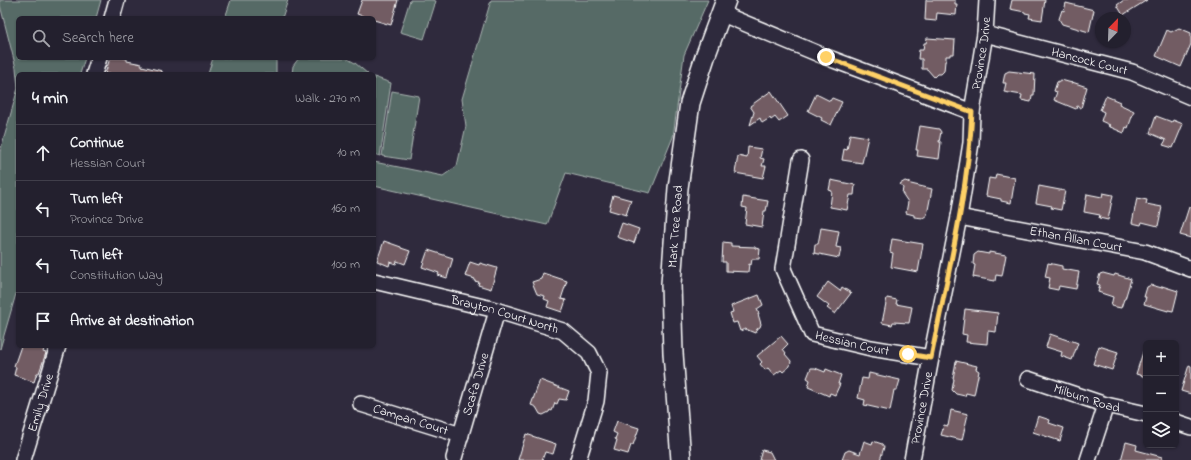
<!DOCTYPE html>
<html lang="en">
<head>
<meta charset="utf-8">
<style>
  :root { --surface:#23202e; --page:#2b2836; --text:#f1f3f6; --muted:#a3a3aa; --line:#403e4a }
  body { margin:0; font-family:"Indie Flower",sans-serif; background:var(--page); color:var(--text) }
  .controls { position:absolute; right:12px; bottom:12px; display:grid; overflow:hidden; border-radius:6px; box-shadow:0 1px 3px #0004 }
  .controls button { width:36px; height:36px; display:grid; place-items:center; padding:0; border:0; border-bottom:1px solid var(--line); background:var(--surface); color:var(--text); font:20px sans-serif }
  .compass { position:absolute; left:1095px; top:12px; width:36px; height:36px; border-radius:50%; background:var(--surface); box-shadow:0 1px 3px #0004; rotate:23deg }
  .stop { position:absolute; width:12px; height:12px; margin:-9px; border:3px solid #ffd166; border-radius:50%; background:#fff }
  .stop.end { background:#ffd166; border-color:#fff; box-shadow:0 1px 4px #0008 }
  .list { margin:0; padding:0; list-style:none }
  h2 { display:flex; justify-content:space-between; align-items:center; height:52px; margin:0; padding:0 16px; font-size:17px }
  h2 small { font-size:13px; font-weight:400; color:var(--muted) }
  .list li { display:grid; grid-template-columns:26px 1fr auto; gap:12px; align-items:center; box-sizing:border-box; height:56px; padding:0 16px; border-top:1px solid var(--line) }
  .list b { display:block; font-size:15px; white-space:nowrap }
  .list p { margin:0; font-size:13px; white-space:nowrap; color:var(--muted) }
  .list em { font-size:13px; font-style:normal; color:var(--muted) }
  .icon { flex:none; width:22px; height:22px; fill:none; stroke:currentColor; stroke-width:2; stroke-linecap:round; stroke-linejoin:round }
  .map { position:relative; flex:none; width:1191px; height:460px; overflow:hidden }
  .search { position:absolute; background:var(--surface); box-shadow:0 1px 3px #0004; left:16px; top:16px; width:360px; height:44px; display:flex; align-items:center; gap:10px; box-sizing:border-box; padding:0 14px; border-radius:6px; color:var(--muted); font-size:15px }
  .panel { position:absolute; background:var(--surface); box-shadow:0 1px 3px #0004; left:16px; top:72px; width:360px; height:276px; border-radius:6px }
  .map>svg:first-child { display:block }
  .green { fill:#566b66; stroke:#aab5b2 }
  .building { fill:#725b63; stroke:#fff }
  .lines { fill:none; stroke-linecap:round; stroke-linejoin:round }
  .minor-casing { stroke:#fff; stroke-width:18 }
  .major-casing { stroke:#fff; stroke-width:22 }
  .minor { stroke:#2f2a3d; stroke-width:15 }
  .major { stroke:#2f2a3d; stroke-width:19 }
  .route { stroke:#ffd166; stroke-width:5 }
  .labels { text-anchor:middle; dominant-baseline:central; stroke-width:3; stroke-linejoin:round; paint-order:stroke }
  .street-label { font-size:13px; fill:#fff; stroke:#2f2a3d }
</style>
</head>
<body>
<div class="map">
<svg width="1191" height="460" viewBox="0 0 1191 460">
  <rect width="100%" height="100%" fill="#2f2a3d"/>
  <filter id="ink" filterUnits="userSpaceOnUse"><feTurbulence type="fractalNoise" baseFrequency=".025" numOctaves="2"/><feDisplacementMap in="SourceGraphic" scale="8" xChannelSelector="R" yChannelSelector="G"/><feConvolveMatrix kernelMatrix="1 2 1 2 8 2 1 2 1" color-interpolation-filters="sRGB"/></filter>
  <g filter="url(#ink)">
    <!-- green -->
    <g class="green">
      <path d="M0 0H101L96 18H18V58H85L80 74H18V287L0 349V152L18 88 16 68 0 5Z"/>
      <path d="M231 0H288L282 18H225Z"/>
      <path d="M410 0H431L436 1 424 39 400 32Z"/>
      <path d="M491 0H708L684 55 673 137 650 193 566 173 547 225 374 186V162L443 176 457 166 466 126 462 99Z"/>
      <path d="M213 58H276V74H208Z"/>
      <path d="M299 58H346L355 63 368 74H292L293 66Z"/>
      <path d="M374 77 391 83 380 156 374 154Z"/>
      <path d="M392 91 419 96 409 160 382 156Z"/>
    </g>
    <!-- building -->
    <g class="building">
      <path d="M362 0H398L391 25 374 20V18H369L357 14Z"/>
      <path d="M926 0H955V4H957L956 15 937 13 936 21 925 20Z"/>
      <path d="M1012 0H1045L1042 20 1029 18 1030 14 1025 13V12L1010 9Z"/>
      <path d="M1124 0H1147L1123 15 1117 5Z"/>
      <path d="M1066 3 1094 10 1089 32 1062 24 1059 19 1062 10 1064 11Z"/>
      <path d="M1179 28 1191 33V44L1181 67 1156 56 1167 30 1171 32Z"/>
      <path d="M927 38 955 40 954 54H950V56H946V61H945L944 71 941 74H937L934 77 927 69H922V59H918L919 50H923L924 43H926Z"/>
      <path d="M110 58H123L127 59V61L142 64V66L162 71V74H105Z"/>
      <path d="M1009 71 1035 74 1034 95H1032L1031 102 1021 100 1022 95 1004 92 1006 83H1003L1005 73Z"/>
      <path d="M1061 80 1072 83V82L1087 87 1081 108 1077 106 1076 109 1054 100 1057 92 1054 91 1057 82Z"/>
      <path d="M771 91 788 116 779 122 775 117 771 120 770 118 762 123 760 118 750 125 754 112 750 106Z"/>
      <path d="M816 94 830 101 832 98 842 102 831 125 821 120 822 118 808 111Z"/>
      <path d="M1106 96 1120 102 1119 104 1134 111 1128 128 1126 127 1124 133 1108 126 1110 125 1101 121 1104 112 1100 110Z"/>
      <path d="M1156 116 1172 122 1173 120 1183 124 1173 148 1163 145 1166 140 1150 133Z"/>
      <path d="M920 126 939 129 941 132 939 142H941L939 159 917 156 918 150H916Z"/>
      <path d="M850 134 868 137 862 163 842 160 844 149 847 150Z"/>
      <path d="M748 147 762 149 760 158 764 159 762 166H766L763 178 735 173 738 156 747 158Z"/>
      <path d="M996 174 1015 178 1011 203 1001 201V199L986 196 989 178 995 179Z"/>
      <path d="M831 180 855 185 854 195H850L847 210 830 207 832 191 829 190Z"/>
      <path d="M905 181 908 182 911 184 932 189 927 215 923 218 914 217V215L906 213 908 202 902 193 903 188 900 184Z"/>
      <path d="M1039 186 1065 191 1061 210 1051 208 1052 206 1036 203Z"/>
      <path d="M1103 193 1113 195 1108 220 1099 218 1100 215 1084 212 1087 194 1102 197Z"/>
      <path d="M613 195 631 200 626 215 609 210Z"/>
      <path d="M743 197 768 201 766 211H764L762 227 745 224 747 208 742 207Z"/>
      <path d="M1137 198 1147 200 1146 204 1162 207 1158 226 1142 222 1141 225 1132 223Z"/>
      <path d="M1189 207 1191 208V238L1180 235Z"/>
      <path d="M622 223 639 229 634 243 617 237Z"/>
      <path d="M821 228 839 231 836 247 841 248 839 258 814 253 815 244H818Z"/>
      <path d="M892 239 923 244 918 272 891 267 893 253 890 252Z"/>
      <path d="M384 241 401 247V248L410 251 405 264 397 261 396 264 390 262 389 266 377 261Z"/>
      <path d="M723 242 731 243V246L755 247V248L760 249 759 259H752L751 265 749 264 748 272 726 271V262H722Z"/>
      <path d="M428 250 453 258 447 278 438 275 439 273 422 267Z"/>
      <path d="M978 252 989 254V252L1006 255 1002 276 996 275 995 281 973 277 975 265 973 264 974 255Z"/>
      <path d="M470 262 479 265 480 263 497 268 491 289 478 285 479 282 474 281 475 279 465 276Z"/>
      <path d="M1048 263 1062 266V269L1079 272 1076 289 1059 286 1058 290 1048 288 1050 278 1045 277Z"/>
      <path d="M543 273 567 281 561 299 566 300 562 312 547 307 549 301 544 299 545 296 537 294 532 282 541 279Z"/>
      <path d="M1103 273 1114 276 1115 274 1131 279 1125 299H1124L1121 308 1111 306 1113 297 1098 292 1100 285 1097 284 1100 274Z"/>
      <path d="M828 282 840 291 842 287 851 293 835 314 827 308 829 306 817 297Z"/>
      <path d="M1151 285 1162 288V286L1178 291 1173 311 1168 310V311L1144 304 1146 297H1144L1147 287Z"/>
      <path d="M759 295 763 305 757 309 759 314H758L761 324 760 327 757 329 755 333 745 329 740 331 737 322 733 323 730 313 733 312 731 306Z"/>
      <path d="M887 298 897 300 896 304 912 307 909 323 893 322 892 325 882 323Z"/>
      <path d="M965 309 998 313 996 332 988 331 987 344 966 342 967 335 962 334Z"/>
      <path d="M1050 334 1070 341V340L1078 343 1072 360 1061 356 1062 352 1046 347Z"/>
      <path d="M781 336 788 344 783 349 786 353 785 354 791 361 790 366 783 372 781 370 774 375 768 368 765 370 760 364 762 362 757 356Z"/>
      <path d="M21 346H45L43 352 46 353 39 373H37L34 382 14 375 16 367 14 366Z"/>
      <path d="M1099 346 1118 352 1112 370 1093 364Z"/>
      <path d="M1144 349H1146V377L1136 374Z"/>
      <path d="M956 361 977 366 976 369 979 371 974 395 966 393 965 396 956 394 952 390 954 379H953Z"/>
      <path d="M1189 365 1191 366V394L1181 391Z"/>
      <path d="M811 368H815L825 372 826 369 841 375 838 384H840L835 395 830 393 829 396 808 387 810 380 807 378Z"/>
      <path d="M869 373 900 380 897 390H894L890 411 864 405 865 400 858 398 862 378 868 379Z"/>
      <path d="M540 380 569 391 566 400 559 399 557 404 555 403 552 411 550 410 549 412 543 415 540 414 536 407 531 405Z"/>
      <path d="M951 410 968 414 962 440 941 435 944 425 948 426Z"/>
      <path d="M1038 416 1050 420 1049 423 1064 428 1060 441 1033 432Z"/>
      <path d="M617 421 639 428 633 445H631L628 454 614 450 617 440 615 439 617 434 613 432Z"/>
      <path d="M526 434 556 444 553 454 545 452 542 460H518Z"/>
      <path d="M864 441 872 444 873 441 882 444 884 447 880 460H842L845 452 849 450 860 454Z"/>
      <path d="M1126 442 1137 445 1136 450 1162 457V460H1121Z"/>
      <path d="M762 450 770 452 774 460H759Z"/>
    </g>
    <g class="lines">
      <!-- minor casing -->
      <g class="minor-casing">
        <g id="minor">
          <path d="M720 13 826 57 972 112"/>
          <path d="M112 18 117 0"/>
          <path id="s1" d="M985 34 1132 72 1191 97"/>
          <path d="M94 74 99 58"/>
          <path id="s2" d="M801 160 783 269 812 334 871 348 931 358"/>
          <path id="s3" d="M959 217 1145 252 1191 269"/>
          <path id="s4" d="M374 281 492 309 563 331 589 353 599 373 596 401 578 460"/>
          <path id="s5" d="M1028 379 1106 405 1146 414"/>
          <path id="s6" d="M361 404 461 435"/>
          <path d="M1176 422 1191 427"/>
          <path id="s7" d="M454 458 497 311"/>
          <path id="s8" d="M23 460 58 346"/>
          <path id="s9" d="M912 460 931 358 959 217 971 143 972 112 985 34 987 0"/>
          <path d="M1088 460 1106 405"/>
        </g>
      </g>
      <!-- major casing -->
      <g class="major-casing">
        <g id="major">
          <path id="s10" d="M681 460 673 353 671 284 678 188 690 103 706 54 726 0"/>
        </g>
      </g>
      <!-- minor -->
      <use href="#minor" class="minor"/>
      <!-- major -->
      <use href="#major" class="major"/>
    </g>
  </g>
  <g class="lines" filter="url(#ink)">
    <!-- route -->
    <path class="route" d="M826 57 972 112C968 195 947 277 931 358L908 354"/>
  </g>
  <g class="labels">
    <!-- street labels -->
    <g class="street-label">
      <text stroke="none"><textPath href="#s9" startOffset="413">Province Drive</textPath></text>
      <text stroke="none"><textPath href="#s1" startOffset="108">Hancock Court</textPath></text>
      <text stroke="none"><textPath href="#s10" startOffset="234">Mark Tree Road</textPath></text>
      <text stroke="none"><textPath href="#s3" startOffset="119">Ethan Allan Court</textPath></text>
      <text stroke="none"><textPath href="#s4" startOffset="135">Brayton Court North</textPath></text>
      <text stroke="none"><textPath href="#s2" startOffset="223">Hessian Court</textPath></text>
      <text stroke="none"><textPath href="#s7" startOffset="77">Scafa Drive</textPath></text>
      <text stroke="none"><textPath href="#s5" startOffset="62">Milburn Road</textPath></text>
      <text stroke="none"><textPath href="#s8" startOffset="60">Emily Drive</textPath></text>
      <text stroke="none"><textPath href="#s9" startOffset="53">Province Drive</textPath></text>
      <text stroke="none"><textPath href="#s6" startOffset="52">Campan Court</textPath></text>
    </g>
  </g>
</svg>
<div class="controls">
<button>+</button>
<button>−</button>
<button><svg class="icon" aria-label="layers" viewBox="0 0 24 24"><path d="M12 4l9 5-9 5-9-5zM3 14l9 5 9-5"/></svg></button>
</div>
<svg class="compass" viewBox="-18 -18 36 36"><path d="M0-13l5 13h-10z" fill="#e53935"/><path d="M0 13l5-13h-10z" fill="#a3a3aa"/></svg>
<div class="stop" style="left:908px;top:354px"></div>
<div class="stop end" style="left:826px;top:57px"></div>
<div class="search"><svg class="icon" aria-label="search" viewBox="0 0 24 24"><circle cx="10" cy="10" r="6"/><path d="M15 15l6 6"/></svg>Search here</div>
<section class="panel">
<h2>4 min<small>Walk · 270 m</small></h2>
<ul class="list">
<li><svg class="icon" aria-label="ahead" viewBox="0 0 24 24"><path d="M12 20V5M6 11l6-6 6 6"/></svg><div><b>Continue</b><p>Hessian Court</p></div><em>10 m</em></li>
<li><svg class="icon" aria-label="left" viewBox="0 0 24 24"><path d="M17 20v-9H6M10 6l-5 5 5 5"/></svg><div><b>Turn left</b><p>Province Drive</p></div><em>160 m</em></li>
<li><svg class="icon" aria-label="left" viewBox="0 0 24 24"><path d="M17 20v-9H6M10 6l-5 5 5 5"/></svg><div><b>Turn left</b><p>Constitution Way</p></div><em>100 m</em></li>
<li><svg class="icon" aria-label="arrive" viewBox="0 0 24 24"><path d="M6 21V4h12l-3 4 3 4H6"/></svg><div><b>Arrive at destination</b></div></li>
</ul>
</section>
</div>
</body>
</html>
